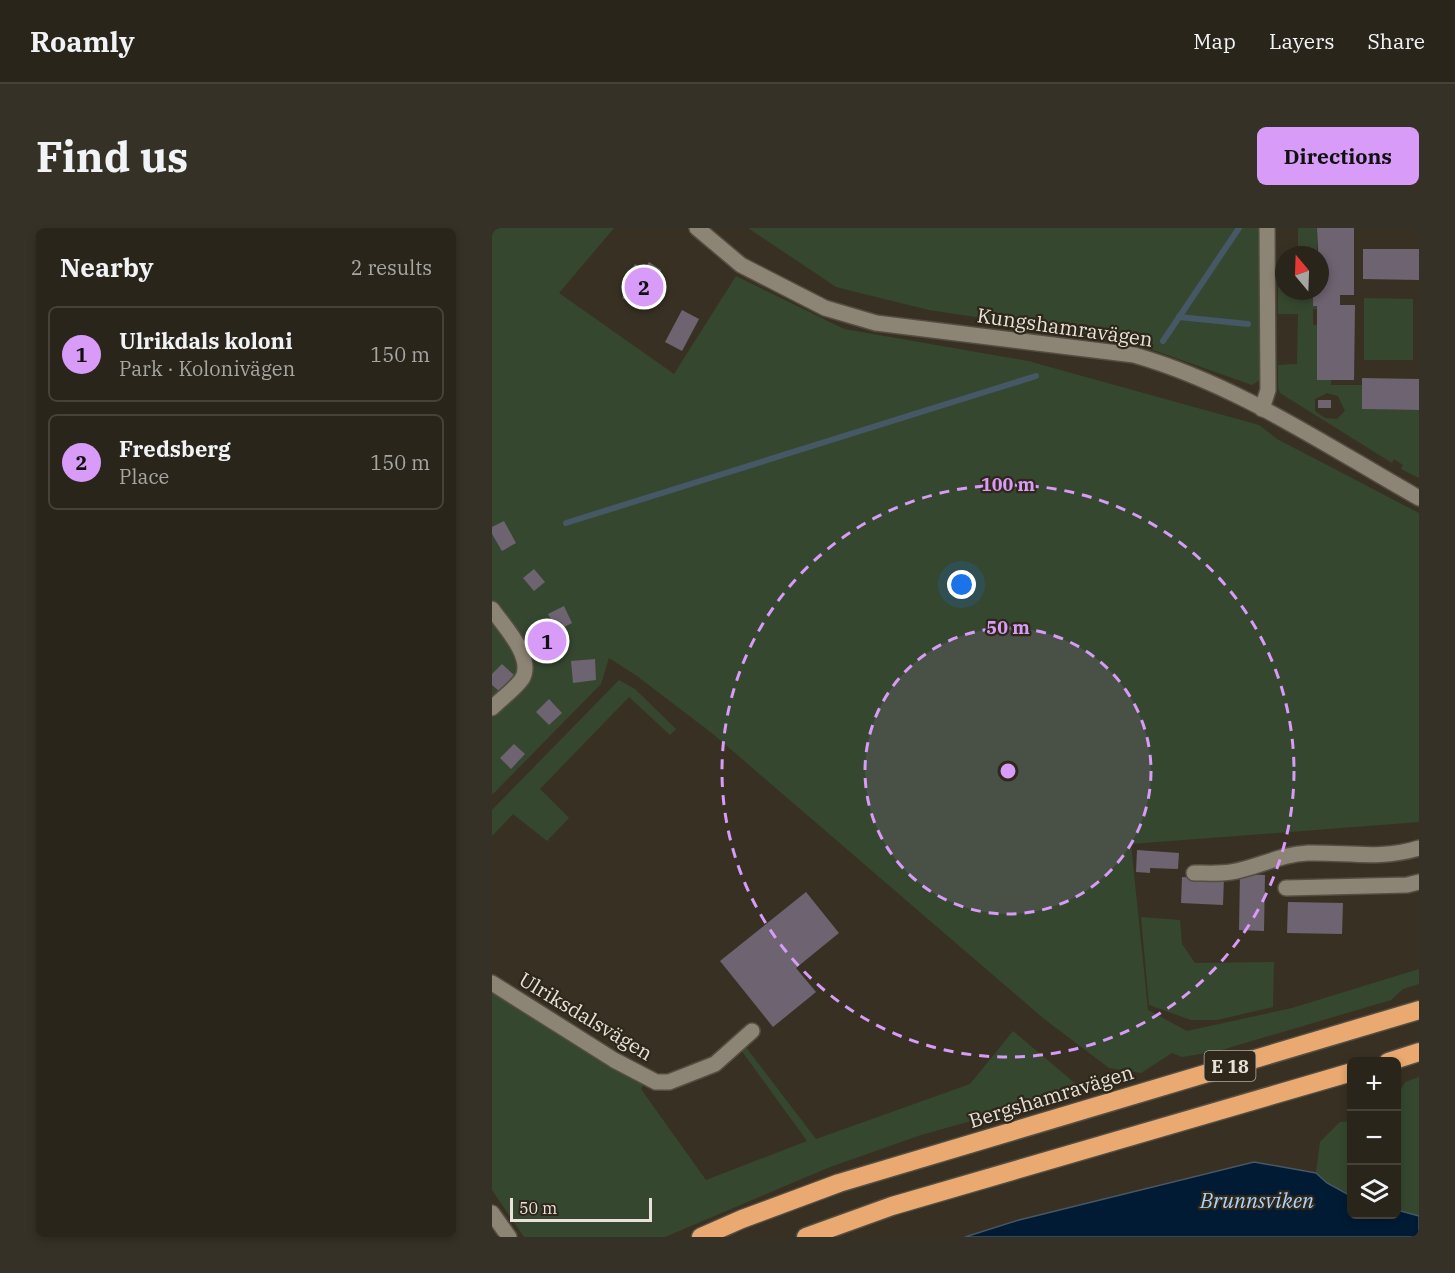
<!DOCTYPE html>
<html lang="en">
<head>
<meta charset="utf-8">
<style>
  :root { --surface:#2a251a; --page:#363127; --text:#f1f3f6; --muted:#a5a5a2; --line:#464239; --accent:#d89bf8 }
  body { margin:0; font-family:"IBM Plex Serif",serif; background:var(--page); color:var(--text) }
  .controls { position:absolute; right:18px; bottom:18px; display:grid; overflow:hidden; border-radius:9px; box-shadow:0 3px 9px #0003 }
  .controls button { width:54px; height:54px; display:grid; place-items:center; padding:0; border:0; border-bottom:2px solid var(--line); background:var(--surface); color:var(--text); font:30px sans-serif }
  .compass { position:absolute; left:783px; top:18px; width:54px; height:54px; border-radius:50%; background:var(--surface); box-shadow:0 3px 9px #0003; rotate:341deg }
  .scale { position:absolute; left:18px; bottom:15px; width:142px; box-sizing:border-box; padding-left:6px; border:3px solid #e7e2da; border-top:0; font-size:16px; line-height:21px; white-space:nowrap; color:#e7e2da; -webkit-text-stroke:4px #2e271a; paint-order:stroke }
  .you { position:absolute; left:470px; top:357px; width:21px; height:21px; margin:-15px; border:4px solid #fff; border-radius:50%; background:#1a73e8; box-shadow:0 0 0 9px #1a73e833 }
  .badge { display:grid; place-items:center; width:39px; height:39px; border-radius:50%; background:var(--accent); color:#111; font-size:20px; font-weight:700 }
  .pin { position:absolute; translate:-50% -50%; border:3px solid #fff; box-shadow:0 2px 6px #0006 }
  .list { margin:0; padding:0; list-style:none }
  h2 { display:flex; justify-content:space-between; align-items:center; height:78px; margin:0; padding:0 24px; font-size:26px }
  h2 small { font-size:20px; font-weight:400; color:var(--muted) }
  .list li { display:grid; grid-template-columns:39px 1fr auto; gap:18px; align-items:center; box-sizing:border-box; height:96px; margin:0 12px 12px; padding:0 12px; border:2px solid var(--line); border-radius:9px }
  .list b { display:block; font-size:22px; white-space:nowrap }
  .list p { margin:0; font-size:20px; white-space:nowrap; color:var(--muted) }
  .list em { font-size:20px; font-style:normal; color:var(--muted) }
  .icon { flex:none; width:33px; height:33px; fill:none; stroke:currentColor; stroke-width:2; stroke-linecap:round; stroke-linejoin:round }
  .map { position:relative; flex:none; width:927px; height:1009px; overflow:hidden; border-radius:9px }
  header { display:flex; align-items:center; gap:36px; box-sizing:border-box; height:84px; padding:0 30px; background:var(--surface); border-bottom:2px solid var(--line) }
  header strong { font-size:28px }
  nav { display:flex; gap:33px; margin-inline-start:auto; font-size:21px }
  .intro { display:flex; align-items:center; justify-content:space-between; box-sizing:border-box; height:144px; padding:0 36px }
  h1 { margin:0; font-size:42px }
  .button { padding:15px 27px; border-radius:9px; background:var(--accent); color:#111; font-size:21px; font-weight:700 }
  main { display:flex; gap:36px; padding:0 36px }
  aside { flex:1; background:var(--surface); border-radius:9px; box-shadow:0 3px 9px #0003 }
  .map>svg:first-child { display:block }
  .green { fill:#36472f; fill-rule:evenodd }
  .water { fill:#011b35; stroke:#465766; stroke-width:1.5 }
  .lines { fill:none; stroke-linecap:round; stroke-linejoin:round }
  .stream { stroke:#465766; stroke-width:6 }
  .building { fill:#6e6371 }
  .minor-casing { stroke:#544d42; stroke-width:18 }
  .highway-casing { stroke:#544d42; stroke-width:21 }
  .minor { stroke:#8c8474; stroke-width:15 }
  .highway { stroke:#e9a970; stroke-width:18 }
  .ring { fill:none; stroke:#d89bf8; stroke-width:3; stroke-dasharray:10 8 }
  .labels { text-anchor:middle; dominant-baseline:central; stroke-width:4.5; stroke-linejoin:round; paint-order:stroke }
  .shield { fill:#2e271a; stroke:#b0aaa0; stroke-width:1.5 }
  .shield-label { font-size:18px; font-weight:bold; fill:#e7e2da }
  .street-label { font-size:20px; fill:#e7e2da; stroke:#2e271a }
  .water-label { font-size:21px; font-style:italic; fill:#acd3fd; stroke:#2e271a }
  .centre { fill:#d89bf8; stroke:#2e271a; stroke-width:3 }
  .ring-label { font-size:18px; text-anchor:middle; font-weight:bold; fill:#d89bf8; stroke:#2e271a; stroke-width:4.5; stroke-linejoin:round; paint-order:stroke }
</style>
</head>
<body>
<header>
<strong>Roamly</strong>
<nav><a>Map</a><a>Layers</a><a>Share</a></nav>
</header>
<div class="intro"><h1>Find us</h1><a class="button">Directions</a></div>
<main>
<aside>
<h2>Nearby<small>2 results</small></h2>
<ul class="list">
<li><span class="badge">1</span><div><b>Ulrikdals koloni</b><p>Park · Kolonivägen</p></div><em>150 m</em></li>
<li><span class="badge">2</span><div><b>Fredsberg</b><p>Place</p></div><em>150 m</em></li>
</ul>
</aside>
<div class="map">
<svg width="927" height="1009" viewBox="0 0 927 1009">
  <rect width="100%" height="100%" fill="#383123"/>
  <!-- green -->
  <g class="green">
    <path d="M0 0H122L67 65 182 146 244 48 352 101 536 133 767 197 785 211 927 285V594L639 616 656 782 695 803 800 780 927 741V756L911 761 899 772 726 823 690 829 680 825 649 845 617 840 551 790 221 506 145 448 117 430 109 456 0 567Z"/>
    <path d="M256 0H770L768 152 760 157 633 112 437 82 344 59Z"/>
    <rect x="806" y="0" width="19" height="27"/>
    <path d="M786 59H792V63H825V67H821C821 72 825 75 825 81H821V97H825V152H839V157H870V181L927 182V250L909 241 911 237 902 231 900 235 788 165 786 160V137L805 136 806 86H786ZM835 165 846 168 853 183 845 191 833 190 823 183V171Z"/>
    <path d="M872 70 921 71V132H872Z"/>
    <path d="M127 452 143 461 184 501 178 507 137 469 48 561 77 590 55 613 21 586 0 608V582Z"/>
    <path d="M649 689 688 692 690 716 703 735 782 734 781 779 725 792H699L657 777Z"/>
    <path d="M0 760 116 836 152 856 149 861 214 952 315 913 249 822 253 818 324 911 478 856 521 803 591 862 429 907 338 939 173 1009H32L0 962Z"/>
    <path d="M927 849V988L905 982V868L913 854Z"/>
    <path d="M859 893V968L835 955 824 945 828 914 848 894Z"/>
  </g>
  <!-- water -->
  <path class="water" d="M762 934 824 945 835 955 859 968 860 986H904L905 982 927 988V1009H473L527 992Z"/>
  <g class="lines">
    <!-- stream -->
    <g class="stream">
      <path d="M687 89 756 96"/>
      <path d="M671 113 747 0"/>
      <path d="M74 295 544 148"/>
    </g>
  </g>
  <!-- building -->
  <g class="building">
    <path d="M825 0H862V67H848V77H863L862 152H825V78H821V67H825V63H828Z"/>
    <path d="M871 21H927V52L871 51Z"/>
    <path d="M157 34 169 42 164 50 173 56 158 76 151 72 146 80 130 70 136 61 130 57 143 36 152 41Z"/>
    <path d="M190 82 207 91 190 123 173 114Z"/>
    <path d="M870 150 927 151V182L870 181Z"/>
    <rect x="826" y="172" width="13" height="8"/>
    <path d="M12 293 24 315 10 323 0 306V299Z"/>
    <path d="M42 341 53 354 42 363 31 350Z"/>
    <path d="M72 378 80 395 65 403 56 386Z"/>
    <path d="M103 431 104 452 81 455 79 433Z"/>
    <path d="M10 436 22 447 7 463 0 457V446Z"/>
    <path d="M57 471 70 485 57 497 44 484Z"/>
    <path d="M22 516 33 526 19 541 8 530Z"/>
    <path d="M645 622 687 625 686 641 658 640V645L644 644Z"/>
    <path d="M748 646 773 647 772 703 747 702Z"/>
    <path d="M690 649 732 650 731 677 689 675Z"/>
    <path d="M314 664 347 705 304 740 324 764 281 799 228 733Z"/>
    <path d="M796 674 851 675 850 706 795 705Z"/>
  </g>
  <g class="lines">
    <!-- minor casing -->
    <g class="minor-casing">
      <g id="minor">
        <path d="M205 0 249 37 333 80 384 95 642 127C744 156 835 218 927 270"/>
        <path d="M770 181 776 162 775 0"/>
        <path d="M0 381C11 397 43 430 30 451 23 461 9 471 0 480"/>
        <path d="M702 645C714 645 727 646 739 644 765 640 788 626 816 625 854 624 889 632 927 620"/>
        <path d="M794 660 915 657 927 654"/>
        <path d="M0 755 122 832 164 854H177L223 836 260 803"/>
        <path d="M0 985 17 1009"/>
      </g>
    </g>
    <!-- highway casing -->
    <g class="highway-casing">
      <g id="highway">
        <path d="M896 834 927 824"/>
        <path d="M209 1009 250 991 347 955 927 782"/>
        <path d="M314 1009 400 978 860 844"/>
      </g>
    </g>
    <!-- minor -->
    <use href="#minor" class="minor"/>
    <!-- highway -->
    <use href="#highway" class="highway"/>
  </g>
  <!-- distance rings -->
  <circle cx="516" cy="543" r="143" fill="#d89bf8" fill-opacity=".12"/>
  <g class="ring">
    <circle cx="516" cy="543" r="143"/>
    <circle cx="516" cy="543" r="286"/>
  </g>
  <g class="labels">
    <!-- shield labels -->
    <rect class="shield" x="712.5" y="823" width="51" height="30" rx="4.5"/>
    <g class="shield-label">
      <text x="738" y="838">E 18</text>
    </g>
    <!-- street labels -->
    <g class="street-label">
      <text transform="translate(573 99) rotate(8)">Kungshamravägen</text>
      <text transform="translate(94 788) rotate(31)">Ulriksdalsvägen</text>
      <text transform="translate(559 868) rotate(-17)">Bergshamravägen</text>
    </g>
    <!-- water labels -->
    <g class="water-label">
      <text x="765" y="972">Brunnsviken</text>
    </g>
  </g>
  <circle cx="516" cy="543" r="9" class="centre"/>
  <g class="ring-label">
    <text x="516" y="263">100 m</text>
    <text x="516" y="406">50 m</text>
  </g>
</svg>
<div class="controls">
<button>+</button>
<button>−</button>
<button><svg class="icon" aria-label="layers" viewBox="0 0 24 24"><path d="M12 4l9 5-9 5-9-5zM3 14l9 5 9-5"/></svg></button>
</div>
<svg class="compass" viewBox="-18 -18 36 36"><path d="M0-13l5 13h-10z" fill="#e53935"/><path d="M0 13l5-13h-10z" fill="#a5a5a2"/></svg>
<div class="scale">50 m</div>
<div class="you"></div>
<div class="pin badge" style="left:55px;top:413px">1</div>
<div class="pin badge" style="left:152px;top:59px">2</div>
</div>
</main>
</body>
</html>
